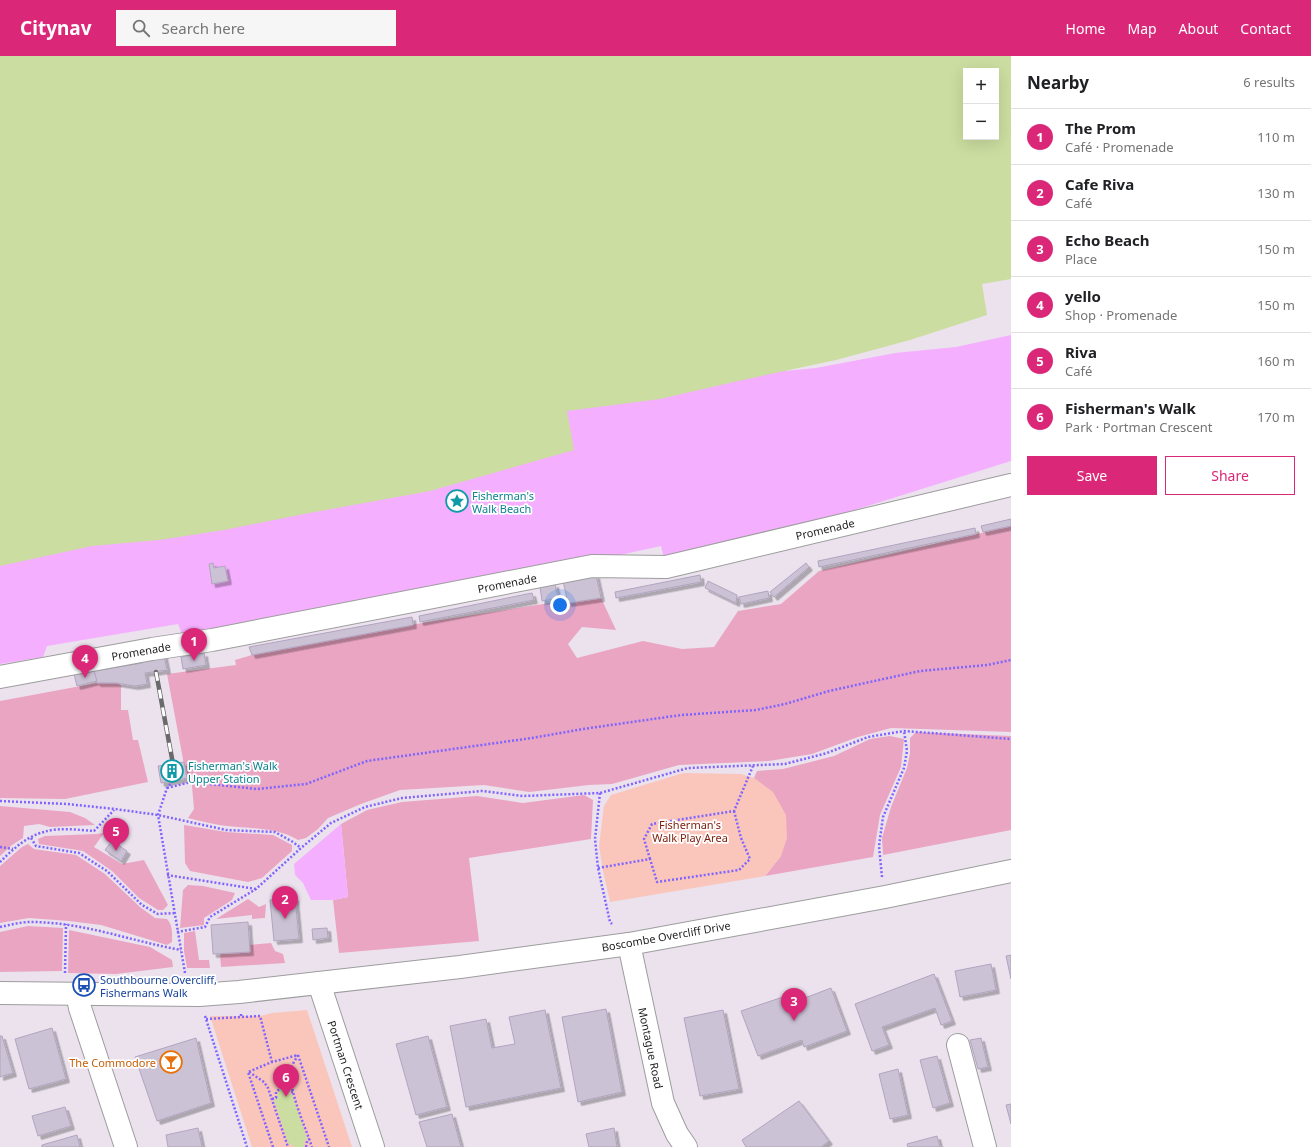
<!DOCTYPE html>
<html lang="en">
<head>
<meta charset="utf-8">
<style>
  :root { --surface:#fff; --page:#f6f6f6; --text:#202124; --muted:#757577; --line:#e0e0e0; --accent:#db2777 }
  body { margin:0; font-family:"Noto Sans",sans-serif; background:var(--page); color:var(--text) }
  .controls { position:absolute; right:12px; top:12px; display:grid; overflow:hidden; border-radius:0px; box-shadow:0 4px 16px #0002 }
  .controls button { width:36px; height:36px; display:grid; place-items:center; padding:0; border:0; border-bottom:1px solid var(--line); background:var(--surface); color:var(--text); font:20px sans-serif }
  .you { position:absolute; left:560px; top:549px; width:14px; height:14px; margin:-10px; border:3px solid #fff; border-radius:50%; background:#1a73e8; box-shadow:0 0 0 6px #1a73e833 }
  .badge { display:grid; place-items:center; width:26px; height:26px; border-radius:50%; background:var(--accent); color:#fff; font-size:13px; font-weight:700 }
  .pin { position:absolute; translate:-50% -33px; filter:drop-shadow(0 1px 2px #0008) }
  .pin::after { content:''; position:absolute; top:21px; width:14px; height:12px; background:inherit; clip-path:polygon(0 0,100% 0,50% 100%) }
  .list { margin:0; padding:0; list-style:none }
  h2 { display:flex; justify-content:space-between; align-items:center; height:52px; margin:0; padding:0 16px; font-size:17px }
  h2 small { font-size:13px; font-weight:400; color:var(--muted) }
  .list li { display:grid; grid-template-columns:26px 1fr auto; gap:12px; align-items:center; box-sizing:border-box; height:56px; padding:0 16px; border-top:1px solid var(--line) }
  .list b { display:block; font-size:15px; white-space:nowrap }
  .list p { margin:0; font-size:13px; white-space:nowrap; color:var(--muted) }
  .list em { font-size:13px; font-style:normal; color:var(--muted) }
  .actions { display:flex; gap:8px; padding:12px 16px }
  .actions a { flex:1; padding:9px 0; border:1px solid var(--accent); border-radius:0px; text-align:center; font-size:14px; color:var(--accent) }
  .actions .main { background:var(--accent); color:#fff }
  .icon { flex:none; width:22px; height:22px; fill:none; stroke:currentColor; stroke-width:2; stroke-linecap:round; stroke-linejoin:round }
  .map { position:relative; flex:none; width:1011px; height:1091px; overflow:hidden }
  header { display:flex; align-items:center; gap:24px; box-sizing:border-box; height:56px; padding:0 20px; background:var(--accent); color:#fff }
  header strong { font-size:19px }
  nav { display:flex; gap:22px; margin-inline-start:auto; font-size:14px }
  .search { width:280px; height:36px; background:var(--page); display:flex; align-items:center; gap:10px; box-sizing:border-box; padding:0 14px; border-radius:0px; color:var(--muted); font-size:15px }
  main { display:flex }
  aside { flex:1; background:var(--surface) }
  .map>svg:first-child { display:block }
  .grass { fill:#eaa5c2 }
  .sand { fill:#f5afff }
  .park { fill:#fac6bc }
  .water { fill:#cbdda0; fill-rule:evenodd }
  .building { fill:#ccc2d5; stroke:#b2a4c0; filter:url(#shadow) }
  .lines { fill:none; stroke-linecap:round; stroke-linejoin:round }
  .minor-casing { stroke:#9d9d9d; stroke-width:24 }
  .path { stroke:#7f64fd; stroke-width:2.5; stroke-dasharray:2 2; stroke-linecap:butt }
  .minor { stroke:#fff; stroke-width:22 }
  .rail-casing { stroke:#6a6a6a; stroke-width:4.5 }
  .rail { stroke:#fff; stroke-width:3; stroke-dasharray:9; stroke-linecap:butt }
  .labels { text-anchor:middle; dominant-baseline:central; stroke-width:3.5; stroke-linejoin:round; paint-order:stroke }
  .culture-label { font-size:11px; fill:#0d838f; stroke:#fff; text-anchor:start }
  .street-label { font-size:11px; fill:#1c1c1c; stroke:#fff }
  .park-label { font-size:11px; fill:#7c1b09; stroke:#fff }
  .transit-label { font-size:11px; fill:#164399; stroke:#fff; text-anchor:start }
  .food-label { font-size:11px; fill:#c56008; stroke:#fff; text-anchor:end }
</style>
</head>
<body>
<header>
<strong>Citynav</strong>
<div class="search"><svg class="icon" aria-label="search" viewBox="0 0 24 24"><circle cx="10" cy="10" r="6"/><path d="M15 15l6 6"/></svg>Search here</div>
<nav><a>Home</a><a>Map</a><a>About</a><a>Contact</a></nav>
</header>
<main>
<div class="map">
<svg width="1011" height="1091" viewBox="0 0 1011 1091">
  <defs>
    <filter id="shadow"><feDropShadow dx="3.5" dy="3.5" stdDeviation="0" flood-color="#0004"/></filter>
  </defs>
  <rect width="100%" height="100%" fill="#ebe2ee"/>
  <!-- grass -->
  <g class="grass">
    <path d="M1011 470V676L891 672 858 681 812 698 769 705 679 709 612 728 589 729 529 736 484 729 400 734 361 748 328 762 318 773 306 782 298 784C277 771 252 773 228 770 215 769 201 765 188 762L194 753 191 719H186L167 618 236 609 235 604 252 599 416 568 563 545 568 547 601 542 616 574 582 571 568 588 577 602 643 585 682 593 714 591 738 555 781 548 819 515Z"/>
    <path d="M97 627H116L121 629V654H128L133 684H138L148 726 65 743 0 742V645Z"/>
    <path d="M916 676 1011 680V774L883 799 882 782 891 751 907 712 910 697V682Z"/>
    <path d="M890 680 904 683 901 711 880 759 873 801 765 820 781 800 745 750 754 722 757 715 783 713 834 700 870 683Z"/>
    <path d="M584 739 593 744 591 783 469 802 479 885 339 897 333 844 348 841 341 768 367 754 402 746 477 740 523 747Z"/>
    <path d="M0 750 70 756 85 762 95 769 50 771 39 768 24 770 23 782 12 789 0 800Z"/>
    <path d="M184 769 226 776 273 779 292 789V795L262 822 248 826 190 815 185 807Z"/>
    <path d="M104 777 94 791 122 808 144 804 168 849 163 854H158L139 842 112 815 83 795 39 788 38 783 45 780 96 778Z"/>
    <path d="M28 788 34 793 76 799 105 818 140 851 155 862 167 863C173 869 172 878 172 886L167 889 101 869 69 865 29 862 0 867V810L22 791Z"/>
    <path d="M188 829 203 830 235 837 232 844 204 862V869L180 872 183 834Z"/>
    <path d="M248 843 259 851 266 848 265 862 252 863V859L216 863Z"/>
    <path d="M28 870 63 872 62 915 0 916V876Z"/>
    <path d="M69 874 150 891 172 904 173 911 116 918 68 917Z"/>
    <path d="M195 875 199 904H209L210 912H187L184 895V877Z"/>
    <path d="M271 887 275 895 283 898 285 907 221 911 220 898 250 896V889Z"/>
  </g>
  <!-- sand -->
  <g class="sand">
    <path d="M1011 279V405L753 486 664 502 661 490 606 502 182 578 178 568 47 590 43 601 0 608V451L762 312 785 315 816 312 895 297 956 291Z"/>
    <path d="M341 768 348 841 333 844H311L303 827 295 819 294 808Z"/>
  </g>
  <!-- park -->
  <g class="park">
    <path d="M683 717 741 718 754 722 773 736 786 759 787 782 781 800 765 820 610 846 603 815 599 790 604 750 611 739Z"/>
    <path d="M307 954 352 1091H252L210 960H260L272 957Z"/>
  </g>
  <!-- water -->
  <g class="water">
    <path d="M0 0H1011V223L982 228 987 259 910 284 836 304 738 325 660 343 567 355 574 394 430 435 304 458 224 474 159 484 92 490 0 510ZM966 15H996V81H966Z"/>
    <path d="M285 1033 290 1039 292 1038 307 1083 305 1084 304 1091H294L291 1088 289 1089 274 1044 277 1043V1039L279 1034Z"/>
  </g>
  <!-- building -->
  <g class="building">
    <path d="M1011 463V470L983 476 981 470Z"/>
    <path d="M975 472 976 478 819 511 818 505Z"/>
    <path d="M213 507 214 512 225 510 228 525 212 528 209 508Z"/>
    <path d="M806 507 809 511 774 541 770 536Z"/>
    <path d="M596 519 601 542 568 547 563 525Z"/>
    <path d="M700 519 701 526 616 542 615 536Z"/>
    <path d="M708 525 737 539 736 547 705 532Z"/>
    <path d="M555 528 558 542 542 545 540 531Z"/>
    <path d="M768 535 769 542 741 548 739 541Z"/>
    <path d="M532 537 534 544 420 566 419 560Z"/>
    <path d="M412 561 413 569 252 599 249 591Z"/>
    <path d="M204 597 206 609 183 613 181 601Z"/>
    <path d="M164 599 167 614 145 617 147 628 135 630 116 627H97L94 615 142 607 141 603Z"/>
    <path d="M94 615 97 625 77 630 74 618Z"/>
    <path d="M184 706 187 722 161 727 158 710Z"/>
    <path d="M112 785 127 795 121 805 105 794Z"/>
    <path d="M295 841 299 883 274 885 270 844Z"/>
    <path d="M248 866 250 896 213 898 211 869Z"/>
    <path d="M327 872 328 882 313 884 312 873Z"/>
    <path d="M1011 899V923L1006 900Z"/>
    <path d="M991 908 996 934 960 941 955 915Z"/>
    <path d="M934 918 952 965 941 969 935 952 882 971 889 989 872 995 855 948Z"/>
    <path d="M831 932 847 975 804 991 802 984 758 1000 741 955 786 940 789 948Z"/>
    <path d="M606 953 622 1036 578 1046 562 961Z"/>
    <path d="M545 954 561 1032 466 1051 450 970 486 963 492 992 515 988 509 961Z"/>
    <path d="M723 954 739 1033 700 1040 684 962Z"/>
    <path d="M52 972 66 1023 29 1033 15 983Z"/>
    <path d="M0 980H2L13 1017 0 1021Z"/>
    <path d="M428 980 447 1051 416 1059 396 988Z"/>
    <path d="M196 982 211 1047 157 1065 135 1001Z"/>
    <path d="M981 982 988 1011 978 1013 970 984Z"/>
    <path d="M937 1000 950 1047 933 1052 920 1004Z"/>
    <path d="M898 1013 908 1059 890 1063 879 1018Z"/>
    <path d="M799 1045 829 1085 821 1091H746L742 1084Z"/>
    <path d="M1011 1048V1068L1006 1049Z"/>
    <path d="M65 1051 71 1070 38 1080 32 1060Z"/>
    <path d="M452 1058 461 1091H427L419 1066Z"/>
    <path d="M198 1072 202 1091H168L166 1079Z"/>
    <path d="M614 1072 617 1091H589L586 1078Z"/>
    <path d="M77 1079 80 1091H42V1089Z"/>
    <path d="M937 1080 940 1091H908L907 1088Z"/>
  </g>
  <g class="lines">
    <!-- minor casing -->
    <g class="minor-casing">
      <g id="minor">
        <path d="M0 621 152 593 212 584 592 510 666 511 1011 429"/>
        <path d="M629 888 663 1047 677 1078 686 1091"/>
        <path d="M319 927 373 1091"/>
        <path d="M0 937 199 939 239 936 460 911 629 888 885 841 1011 815"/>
        <path d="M77 937 80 952 126 1091"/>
        <path d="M958 989 985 1091"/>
      </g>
    </g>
    <!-- path -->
    <g class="path">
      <path d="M173 725 167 732 158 759 185 917"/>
      <path d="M167 732 191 726 257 733 306 728 367 705 532 682 583 673 681 659 756 654 785 648 829 635 920 615 987 609 1011 604"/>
      <path d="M600 737 595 783 598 812 610 866 612 868"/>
      <path d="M0 745 67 748 115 753 158 759 226 774 275 776 293 786 301 792"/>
      <path d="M31 782 36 790 79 797 107 815 142 849 158 858 175 857"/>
      <path d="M0 791 13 793"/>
      <path d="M650 803 644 783 652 768 734 755 753 710"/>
      <path d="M0 806C12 794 27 780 44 776 58 771 79 774 94 775L114 754"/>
      <path d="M598 812 650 803 657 826 739 814 750 803 741 782 734 755"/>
      <path d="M167 819 256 833"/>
      <path d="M882 821 879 790 883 761 904 712 907 695 904 675"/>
      <path d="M0 871C10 869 20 866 30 866 84 866 130 885 181 894"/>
      <path d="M177 876 205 871 210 861 256 833 301 792 331 767 365 751 402 742 482 735 523 740 600 737 688 712 785 708 827 697 868 681 904 675 1011 683"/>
      <path d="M65 917 66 868"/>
      <path d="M241 958V961L260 960 272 1006"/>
      <path d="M205 960 247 1091"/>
      <path d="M206 963 241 961"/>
      <path d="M298 999C296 1003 292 1008 291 1013 288 1034 305 1070 312 1091"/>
      <path d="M249 1016 264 1026 268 1032 288 1091"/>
      <path d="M272 1043 276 1042V1036L281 1032 288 1033 291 1036H293"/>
      <path d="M273 1091 248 1016 272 1006 298 999 329 1091"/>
      <path d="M306 1091 307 1085 309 1083"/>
    </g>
    <!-- minor -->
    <use href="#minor" class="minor"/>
    <!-- rail casing -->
    <g class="rail-casing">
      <path id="rail" d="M156 616 173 708"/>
    </g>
    <!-- rail -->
    <use href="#rail" class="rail"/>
  </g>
  <!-- icons -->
  <defs>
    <g id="sight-ring" transform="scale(1.15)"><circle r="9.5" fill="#fff" stroke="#0f9aa8" stroke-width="1.5"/><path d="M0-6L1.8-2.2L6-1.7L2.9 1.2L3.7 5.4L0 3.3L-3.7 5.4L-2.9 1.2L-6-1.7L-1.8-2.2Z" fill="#0f9aa8"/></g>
    <g id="building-ring" transform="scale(1.15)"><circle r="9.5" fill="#fff" stroke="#0f9aa8" stroke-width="1.5"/><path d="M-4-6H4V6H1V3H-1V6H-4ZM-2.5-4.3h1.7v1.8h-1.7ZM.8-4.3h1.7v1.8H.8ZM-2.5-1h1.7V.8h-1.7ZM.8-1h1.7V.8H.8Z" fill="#0f9aa8"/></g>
    <g id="bus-ring" transform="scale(1.15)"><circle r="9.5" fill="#fff" stroke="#1a4fb4" stroke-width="1.5"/><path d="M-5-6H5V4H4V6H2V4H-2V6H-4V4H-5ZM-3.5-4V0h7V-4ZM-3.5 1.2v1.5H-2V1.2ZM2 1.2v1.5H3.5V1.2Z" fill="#1a4fb4"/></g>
    <g id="bar-ring" transform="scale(1.15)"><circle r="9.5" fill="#fff" stroke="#e8710a" stroke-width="1.5"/><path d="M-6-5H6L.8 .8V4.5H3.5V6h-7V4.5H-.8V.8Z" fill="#e8710a"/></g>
  </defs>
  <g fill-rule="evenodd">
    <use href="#sight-ring" x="457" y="445"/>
    <use href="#building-ring" x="172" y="715"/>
    <use href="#bus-ring" x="84" y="929"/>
    <use href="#bar-ring" x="171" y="1006"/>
  </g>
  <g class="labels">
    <!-- culture labels -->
    <g class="culture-label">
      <text x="472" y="439">Fisherman's<tspan x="472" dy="13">Walk Beach</tspan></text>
      <text x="188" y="709">Fisherman's Walk<tspan x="188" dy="13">Upper Station</tspan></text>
    </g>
    <!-- street labels -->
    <g class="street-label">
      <text transform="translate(825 473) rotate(-13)">Promenade</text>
      <text transform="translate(507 527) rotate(-11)">Promenade</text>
      <text transform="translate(141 595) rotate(-10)">Promenade</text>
      <text transform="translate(666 880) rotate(-10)">Boscombe Overcliff Drive</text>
      <text transform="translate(651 992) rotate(78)">Montague Road</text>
      <text transform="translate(346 1009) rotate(72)">Portman Crescent</text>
    </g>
    <!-- park labels -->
    <g class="park-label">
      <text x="690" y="768">Fisherman's<tspan x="690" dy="13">Walk Play Area</tspan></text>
    </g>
    <!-- transit labels -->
    <g class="transit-label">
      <text x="100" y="923">Southbourne Overcliff,<tspan x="100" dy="13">Fishermans Walk</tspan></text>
    </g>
    <!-- food labels -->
    <g class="food-label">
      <text x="156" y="1006">The Commodore</text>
    </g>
  </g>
</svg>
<div class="controls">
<button>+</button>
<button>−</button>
</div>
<div class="you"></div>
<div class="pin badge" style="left:194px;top:605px">1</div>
<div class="pin badge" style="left:285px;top:863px">2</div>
<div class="pin badge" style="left:794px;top:965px">3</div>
<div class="pin badge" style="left:85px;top:622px">4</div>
<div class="pin badge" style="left:116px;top:795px">5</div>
<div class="pin badge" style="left:286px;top:1041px">6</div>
</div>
<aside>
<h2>Nearby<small>6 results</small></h2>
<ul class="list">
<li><span class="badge">1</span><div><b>The Prom</b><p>Café · Promenade</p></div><em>110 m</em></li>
<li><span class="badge">2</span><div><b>Cafe Riva</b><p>Café</p></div><em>130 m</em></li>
<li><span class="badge">3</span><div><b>Echo Beach</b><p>Place</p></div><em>150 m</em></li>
<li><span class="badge">4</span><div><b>yello</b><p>Shop · Promenade</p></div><em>150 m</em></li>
<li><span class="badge">5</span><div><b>Riva</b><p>Café</p></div><em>160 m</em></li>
<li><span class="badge">6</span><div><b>Fisherman's Walk</b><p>Park · Portman Crescent</p></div><em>170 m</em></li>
</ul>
<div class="actions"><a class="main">Save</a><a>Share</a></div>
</aside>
</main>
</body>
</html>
